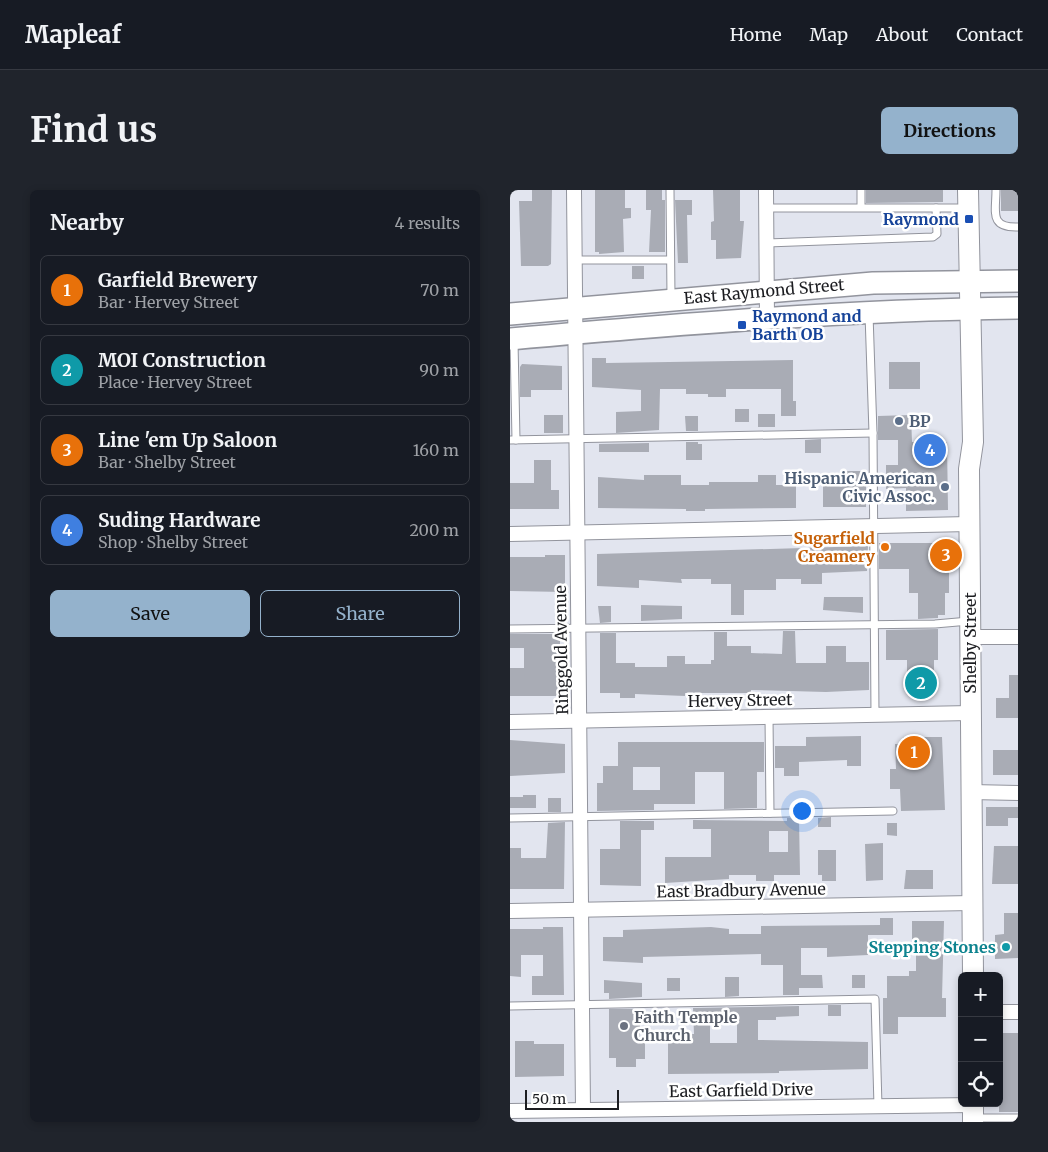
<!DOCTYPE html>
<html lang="en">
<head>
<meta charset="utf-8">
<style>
  :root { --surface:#171b24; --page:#20242c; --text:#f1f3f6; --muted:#9ea1a6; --line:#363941; --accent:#94b2cc }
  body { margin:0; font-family:Merriweather,serif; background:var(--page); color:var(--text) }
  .controls { position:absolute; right:15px; bottom:15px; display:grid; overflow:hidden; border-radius:8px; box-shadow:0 2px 8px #0003 }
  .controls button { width:45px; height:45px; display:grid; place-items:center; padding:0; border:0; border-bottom:1px solid var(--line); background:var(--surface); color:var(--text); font:25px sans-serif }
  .scale { position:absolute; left:15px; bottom:12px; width:94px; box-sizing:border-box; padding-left:5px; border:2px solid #1c1d21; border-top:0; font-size:14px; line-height:18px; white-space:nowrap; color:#1c1d21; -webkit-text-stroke:4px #fff; paint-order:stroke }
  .you { position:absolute; left:291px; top:620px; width:18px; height:18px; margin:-12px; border:4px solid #fff; border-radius:50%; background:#1a73e8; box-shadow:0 0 0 8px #1a73e833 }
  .badge { display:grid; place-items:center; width:32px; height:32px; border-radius:50%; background:var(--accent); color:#fff; font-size:16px; font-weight:700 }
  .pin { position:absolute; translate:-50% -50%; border:2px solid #fff; box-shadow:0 1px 5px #0006 }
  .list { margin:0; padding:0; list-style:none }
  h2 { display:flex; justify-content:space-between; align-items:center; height:65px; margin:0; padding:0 20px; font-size:21px }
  h2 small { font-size:16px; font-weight:400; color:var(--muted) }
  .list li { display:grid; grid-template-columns:32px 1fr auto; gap:15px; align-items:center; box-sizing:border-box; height:70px; margin:0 10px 10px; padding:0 10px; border:1px solid var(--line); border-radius:8px }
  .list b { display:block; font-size:19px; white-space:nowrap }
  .list p { margin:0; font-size:16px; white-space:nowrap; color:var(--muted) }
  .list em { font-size:16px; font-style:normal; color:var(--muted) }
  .actions { display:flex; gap:10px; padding:15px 20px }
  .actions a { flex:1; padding:11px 0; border:1px solid var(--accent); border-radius:8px; text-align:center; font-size:18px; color:var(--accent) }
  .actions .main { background:var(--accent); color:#111 }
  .icon { flex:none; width:28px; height:28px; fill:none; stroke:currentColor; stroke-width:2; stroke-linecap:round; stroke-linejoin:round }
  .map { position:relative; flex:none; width:508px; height:932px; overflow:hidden; border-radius:8px }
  header { display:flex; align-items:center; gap:30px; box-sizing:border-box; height:70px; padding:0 25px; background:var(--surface); border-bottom:1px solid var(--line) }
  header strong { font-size:24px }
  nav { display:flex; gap:28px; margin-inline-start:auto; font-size:18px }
  .intro { display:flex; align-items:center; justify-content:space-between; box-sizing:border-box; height:120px; padding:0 30px }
  h1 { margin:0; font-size:35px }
  .button { padding:12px 22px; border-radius:8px; background:var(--accent); color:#111; font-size:18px; font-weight:700 }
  main { display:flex; gap:30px; padding:0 30px }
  aside { flex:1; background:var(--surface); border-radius:8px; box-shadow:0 2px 8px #0003 }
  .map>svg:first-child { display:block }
  .building { fill:#a9acb5; fill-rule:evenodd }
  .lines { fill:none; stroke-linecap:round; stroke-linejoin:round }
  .service-casing { stroke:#92949d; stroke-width:9 }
  .minor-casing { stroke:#92949d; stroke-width:16 }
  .secondary-casing { stroke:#92949d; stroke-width:22 }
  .primary-casing { stroke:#92949d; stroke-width:24 }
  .service { stroke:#fff; stroke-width:7 }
  .minor { stroke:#fff; stroke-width:14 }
  .secondary { stroke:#fff; stroke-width:20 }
  .primary { stroke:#fff; stroke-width:21 }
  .transit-dot { fill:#1a4fb4; stroke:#fff; stroke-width:2 }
  .service-dot { fill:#5c6f8a; stroke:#fff; stroke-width:2 }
  .food-dot { fill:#e8710a; stroke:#fff; stroke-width:2 }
  .culture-dot { fill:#0f9aa8; stroke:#fff; stroke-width:2 }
  .worship-dot { fill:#6b7280; stroke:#fff; stroke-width:2 }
  .labels { text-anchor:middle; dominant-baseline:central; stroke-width:5; stroke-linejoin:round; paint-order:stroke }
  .transit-label { font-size:16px; font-weight:bold; fill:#164399; stroke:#fff; text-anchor:end }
  .street-label { font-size:16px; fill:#1c1d21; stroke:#fff }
  .service-label { font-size:16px; font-weight:bold; fill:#4e5e75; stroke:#fff; text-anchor:start }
  .food-label { font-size:16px; font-weight:bold; fill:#c56008; stroke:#fff; text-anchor:end }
  .culture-label { font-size:16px; font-weight:bold; fill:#0d838f; stroke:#fff; text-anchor:end }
  .worship-label { font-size:16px; font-weight:bold; fill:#5b616d; stroke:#fff; text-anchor:start }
</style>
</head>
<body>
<header>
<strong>Mapleaf</strong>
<nav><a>Home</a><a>Map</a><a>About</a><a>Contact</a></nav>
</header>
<div class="intro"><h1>Find us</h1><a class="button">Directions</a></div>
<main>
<aside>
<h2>Nearby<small>4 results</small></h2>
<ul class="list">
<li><span class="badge" style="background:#e8710a">1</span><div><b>Garfield Brewery</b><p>Bar · Hervey Street</p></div><em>70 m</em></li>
<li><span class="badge" style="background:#0f9aa8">2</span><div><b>MOI Construction</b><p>Place · Hervey Street</p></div><em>90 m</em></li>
<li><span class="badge" style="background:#e8710a">3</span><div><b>Line 'em Up Saloon</b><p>Bar · Shelby Street</p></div><em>160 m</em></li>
<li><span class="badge" style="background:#3f7fe0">4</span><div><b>Suding Hardware</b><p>Shop · Shelby Street</p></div><em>200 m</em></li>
</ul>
<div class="actions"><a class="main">Save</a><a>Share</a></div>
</aside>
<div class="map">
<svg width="508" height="932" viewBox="0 0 508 932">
  <rect width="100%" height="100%" fill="#e2e5ef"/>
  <!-- building -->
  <g class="building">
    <path d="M22 0H42L41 74 38 76H11L9 11H22Z"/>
    <path d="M85 0H115V18H121V28L113 29 114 62 89 64V62H85Z"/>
    <path d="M136 0H152V10H155V62H139L141 20H136Z"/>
    <path d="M203 0H230V31H234L231 68 206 69V50H201V32L204 31Z"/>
    <path d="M356 0H433V12L356 13Z"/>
    <rect x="491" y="0" width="17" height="21"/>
    <path d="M165 10H182V25H177L178 73H168Z"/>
    <rect x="122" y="76" width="12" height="13"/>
    <path d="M82 168H96V173L283 170V211H286V226H271V199H216V207H198V204H176V199H150L149 240 106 243V222L131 221V200L82 197Z"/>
    <rect x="379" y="172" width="31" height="27"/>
    <path d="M12 174 52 176V200H21V207H10V177Z"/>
    <rect x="225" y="219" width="14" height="13"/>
    <rect x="248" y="224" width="17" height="13"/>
    <rect x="34" y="225" width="19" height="18"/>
    <path d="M401 225 402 252H437L438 320 396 321V298L376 299V275H388V250H368V226Z"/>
    <path d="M175 226H188V241H176Z"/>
    <path d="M311 249V263H295V250Z"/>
    <path d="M176 252H188V254H192V270H176Z"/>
    <path d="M139 253V262H89V254Z"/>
    <path d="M24 270H41V300H49V319H0V293H24Z"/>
    <path d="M337 281H356V317H313V287H337Z"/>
    <path d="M134 285H171V295H199V292H248V285H266V295H286V318L195 319V321H176V319L88 318V287L134 290Z"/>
    <path d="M369 353H434L439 358V403H435V425H428V428L408 429V403H399V379H369Z"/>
    <path d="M358 356 357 381 312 383V394H291V389H266V400H234V425H221V394H201V389H171L172 393 129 390V398L87 396V364Z"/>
    <path d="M35 365H55V402L0 401V367H35Z"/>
    <path d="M314 407H353V423L313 420Z"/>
    <path d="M131 415 172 416V429L131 431Z"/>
    <path d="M88 416H101V432L90 433Z"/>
    <path d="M428 439V470H424V502H397V470H376V440Z"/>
    <path d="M273 441H285L286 473H316V456H336V472H359V500L316 502 241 500V503H175V506L125 504V508H110V503H90V443H106V473H125V477H157V466H175V474H201V470H204V442H217V456H241V463L272 464Z"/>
    <path d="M0 444H50V473H56V506H0V478H14V458H0Z"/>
    <path d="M499 485H508V528H486V508H499Z"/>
    <path d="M351 546V576H337V570L289 572V586H274V578H265V556H296V547Z"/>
    <path d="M393 547H432L435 620 391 621 390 599H380V579H386L385 554H393Z"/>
    <path d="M0 550 55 554V583L0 586Z"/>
    <path d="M108 552H254V582H247V618L214 619V582H185V614H144V620L87 621V593H93V576H108ZM123 577H150V600H123Z"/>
    <rect x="483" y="560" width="25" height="25"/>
    <path d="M13 605H26V618H0V607H13Z"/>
    <rect x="38" y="608" width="13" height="14"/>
    <path d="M476 617H508V628H498V636H476Z"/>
    <path d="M321 627V637H308V628Z"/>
    <path d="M277 628H289L290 685H264V691H246V685H219V689L155 693V667H201V639H183V630L277 631ZM259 641H278V662H259Z"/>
    <path d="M110 631H144V640H131V696L90 695V659H110Z"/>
    <path d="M55 632 54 699H0V658H11V668H36L38 633Z"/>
    <path d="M377 633H387V646L377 645Z"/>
    <path d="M373 653V690L356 691 355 654Z"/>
    <path d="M484 656H508V694H482Z"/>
    <path d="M308 660H326V691H312V685H308Z"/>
    <path d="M396 680H423V699H394Z"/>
    <path d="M494 723H508V768L485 769V745L494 744Z"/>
    <path d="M370 728H383V745H358V765L317 767V758H291V785H312L313 798H289V805H273V775H251V764L133 767V773L93 771V747H113V740L201 737 219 739V744H251V736L370 735Z"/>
    <path d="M402 731H434L432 808H436V827H388V844H373V808H377V786H399V781H406V749H402Z"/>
    <path d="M33 737H53L54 805H22V786H33V765H11V787L0 786V739H33Z"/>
    <rect x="342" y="785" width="13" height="13"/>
    <path d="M215 787H229V806L215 807Z"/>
    <rect x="157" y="788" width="13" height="13"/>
    <path d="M94 790 132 793V807L99 809V803H94Z"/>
    <rect x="318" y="815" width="13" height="11"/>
    <path d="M289 816V826L266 827V830H248V850L358 852V879L269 881V883L158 884V844H184L183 818ZM200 828H227V853H200Z"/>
    <path d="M99 819H130V850H135V869H126V877H106V868H99Z"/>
    <rect x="489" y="843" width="19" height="79"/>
    <path d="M5 851H24V854H54V886L5 887Z"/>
  </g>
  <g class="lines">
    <!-- service casing -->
    <g class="service-casing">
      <g id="service">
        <path d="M160 0 161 107"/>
        <path d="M486 0C486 22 479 38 508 37"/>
        <path d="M351 17V0"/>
        <path d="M256 18H426L427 44 423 47 257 53"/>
        <path d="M426 18H458"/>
        <path d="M64 70H160"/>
        <path d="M359 124 363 243 365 525"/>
        <path d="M4 151 6 250"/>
        <path d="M0 250 363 243"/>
        <path d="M0 439 425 434 459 431"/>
        <path d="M259 527 260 623"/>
        <path d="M0 628 383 621"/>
        <path d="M0 816 365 809 368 916"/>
        <path d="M463 928H508"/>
      </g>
    </g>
    <!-- minor casing -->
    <g class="minor-casing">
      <g id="minor">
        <path d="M64 0 73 919"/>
        <path d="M256 0 257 128"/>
        <path d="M0 344 459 334"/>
        <path d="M460 447H508"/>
        <path d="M0 532 461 523"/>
        <path d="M461 602 508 603"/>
        <path d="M0 721 462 713"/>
        <path d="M489 822H508"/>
        <path d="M0 921 463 915"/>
      </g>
    </g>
    <!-- secondary casing -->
    <g class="secondary-casing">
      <g id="secondary">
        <path d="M458 0 463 252 459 279 463 786"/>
        <path d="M463 913V932"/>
      </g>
    </g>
    <!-- primary casing -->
    <g class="primary-casing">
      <g id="primary">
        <path d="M0 124 363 93 508 91"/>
        <path d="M0 149C169 134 338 120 508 118"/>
      </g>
    </g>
    <!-- service -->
    <use href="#service" class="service"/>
    <!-- minor -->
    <use href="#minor" class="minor"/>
    <!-- secondary -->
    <use href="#secondary" class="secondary"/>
    <!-- primary -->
    <use href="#primary" class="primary"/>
  </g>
  <!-- markers -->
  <g class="transit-dot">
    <rect x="454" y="24" width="10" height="10" rx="2.5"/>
    <rect x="227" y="130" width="10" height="10" rx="2.5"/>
  </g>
  <g class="service-dot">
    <circle cx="389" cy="231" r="5"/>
    <circle cx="435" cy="297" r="5"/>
  </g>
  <circle class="food-dot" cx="375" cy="357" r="5"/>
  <circle class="culture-dot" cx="496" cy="757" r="5"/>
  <circle class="worship-dot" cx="114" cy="836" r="5"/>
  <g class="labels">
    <!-- transit labels -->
    <g class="transit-label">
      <text x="449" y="29">Raymond</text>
      <text x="242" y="126" text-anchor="start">Raymond and<tspan x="242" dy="18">Barth OB</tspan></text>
    </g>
    <!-- street labels -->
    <g class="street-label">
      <text transform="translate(254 101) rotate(-5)">East Raymond Street</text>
      <text transform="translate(460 453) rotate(-90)">Shelby Street</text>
      <text transform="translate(51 460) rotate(-91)">Ringgold Avenue</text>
      <text transform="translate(230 510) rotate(-1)">Hervey Street</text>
      <text transform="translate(231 700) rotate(-1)">East Bradbury Avenue</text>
      <text transform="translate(231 900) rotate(-1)">East Garfield Drive</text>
    </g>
    <!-- service labels -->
    <g class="service-label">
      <text x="399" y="231">BP</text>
      <text x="425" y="288" text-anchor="end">Hispanic American<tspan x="425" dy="18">Civic Assoc.</tspan></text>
    </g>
    <!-- food labels -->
    <g class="food-label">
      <text x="365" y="348">Sugarfield<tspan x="365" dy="18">Creamery</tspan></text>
    </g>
    <!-- culture labels -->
    <g class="culture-label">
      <text x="486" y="757">Stepping Stones</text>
    </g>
    <!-- worship labels -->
    <g class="worship-label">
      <text x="124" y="827">Faith Temple<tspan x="124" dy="18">Church</tspan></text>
    </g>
  </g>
</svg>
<div class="controls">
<button>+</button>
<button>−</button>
<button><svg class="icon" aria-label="locate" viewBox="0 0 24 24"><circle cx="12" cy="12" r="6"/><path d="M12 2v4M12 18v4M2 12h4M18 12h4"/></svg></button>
</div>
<div class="scale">50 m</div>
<div class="you"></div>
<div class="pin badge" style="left:404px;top:562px;background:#e8710a">1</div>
<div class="pin badge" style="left:411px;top:493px;background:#0f9aa8">2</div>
<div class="pin badge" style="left:436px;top:365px;background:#e8710a">3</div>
<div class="pin badge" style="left:420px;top:260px;background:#3f7fe0">4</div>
</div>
</main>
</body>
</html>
